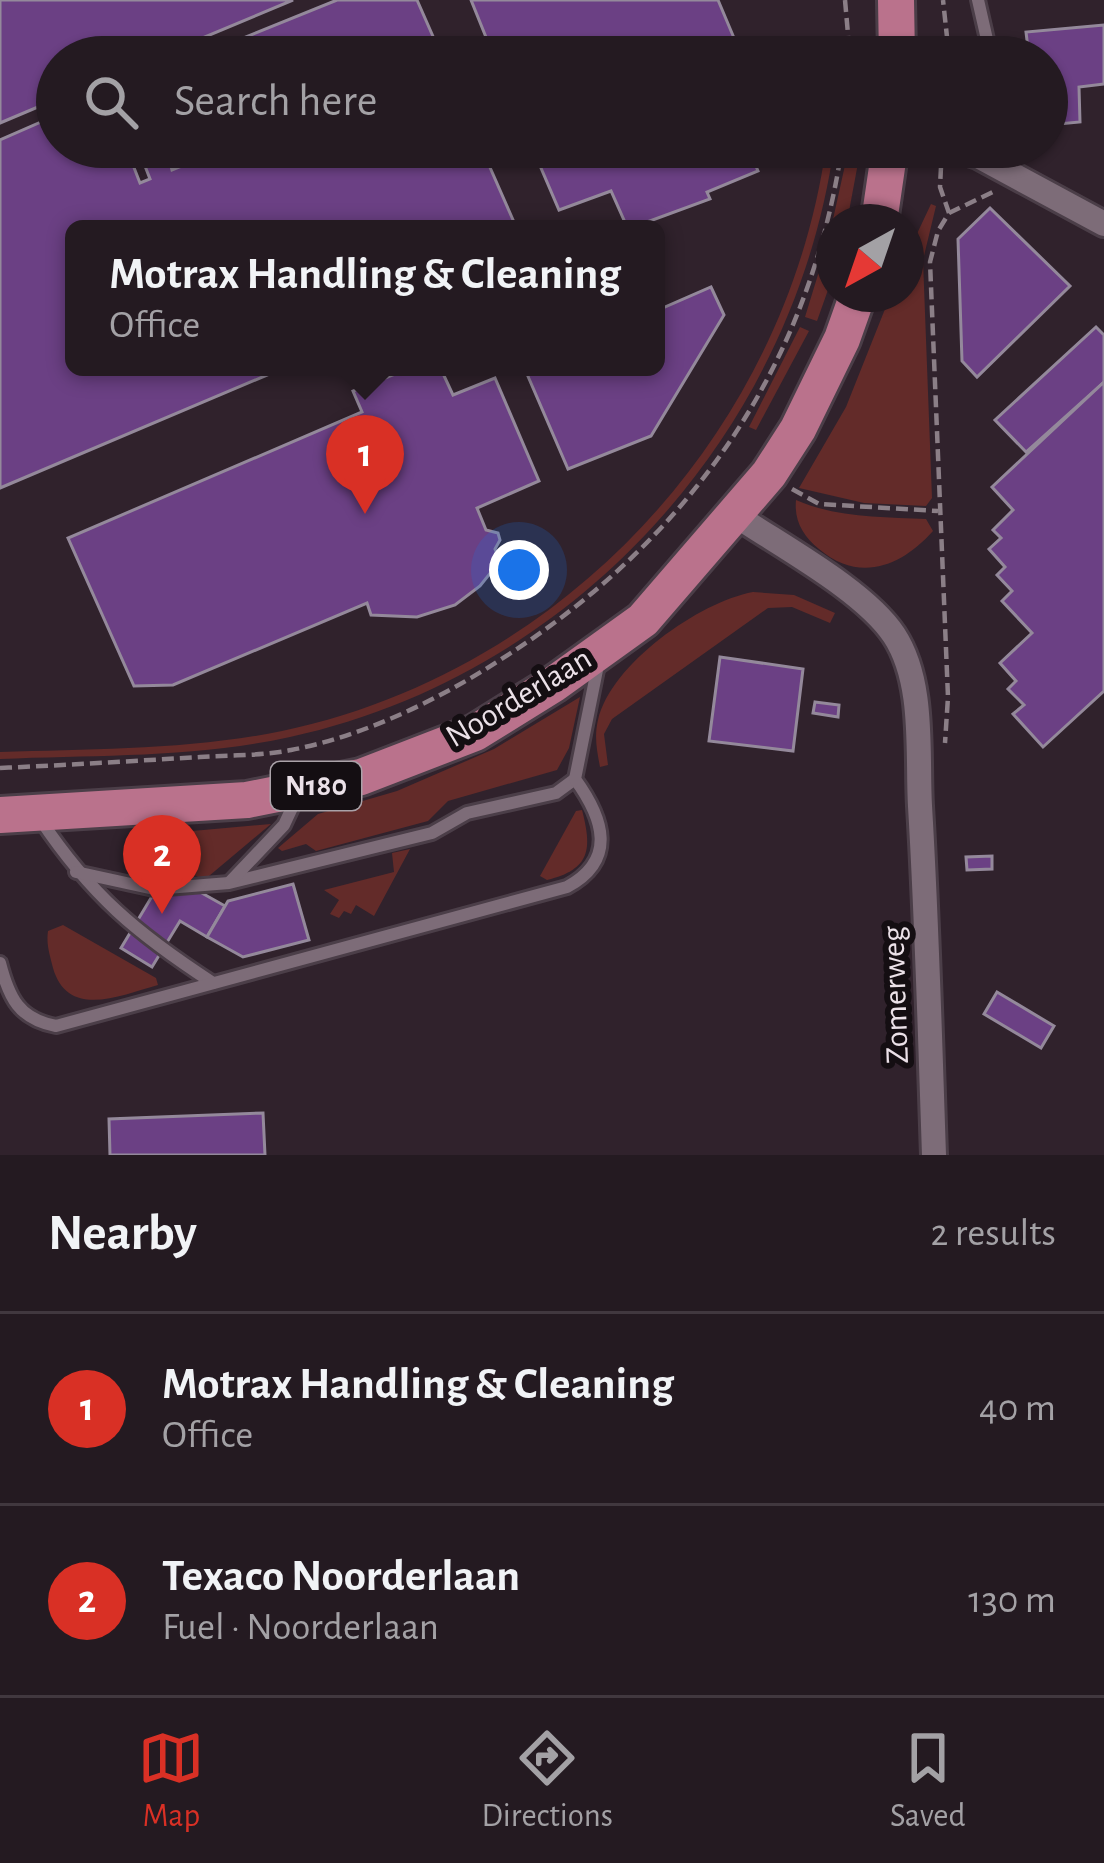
<!DOCTYPE html>
<html lang="en">
<head>
<meta charset="utf-8">
<style>
  :root { --surface:#241a21; --page:#30272e; --text:#f1f3f6; --muted:#a3a1a5; --line:#41383f; --accent:#d93025 }
  body { margin:0; font-family:"Alegreya Sans",sans-serif; background:var(--page); color:var(--text) }
  .compass { position:absolute; left:816px; top:204px; width:108px; height:108px; border-radius:50%; background:var(--surface); box-shadow:0 3px 9px #0004; rotate:220deg }
  .you { position:absolute; left:519px; top:570px; width:42px; height:42px; margin:-30px; border:9px solid #fff; border-radius:50%; background:#1a73e8; box-shadow:0 0 0 18px #1a73e833 }
  .badge { display:grid; place-items:center; width:78px; height:78px; border-radius:50%; background:var(--accent); color:#fff; font-size:39px; font-weight:700 }
  .pin { position:absolute; translate:-50% -99px; filter:drop-shadow(0 3px 6px #0008) }
  .pin::after { content:''; position:absolute; top:63px; width:42px; height:36px; background:inherit; clip-path:polygon(0 0,100% 0,50% 100%) }
  .popup { position:absolute; left:65px; top:220px; width:600px; height:156px; box-sizing:border-box; display:grid; place-content:center; border-radius:18px; background:var(--surface); filter:drop-shadow(0 3px 9px #0005); font-size:39px; white-space:nowrap; color:var(--muted) }
  .popup b { font-size:45px; color:var(--text) }
  .popup::after { content:''; position:absolute; left:50%; top:100%; margin-left:-24px; border:24px solid transparent; border-top-color:var(--surface) }
  .list { margin:0; padding:0; list-style:none }
  h2 { display:flex; justify-content:space-between; align-items:center; height:156px; margin:0; padding:0 48px; font-size:51px }
  h2 small { font-size:39px; font-weight:400; color:var(--muted) }
  .list li { display:grid; grid-template-columns:78px 1fr auto; gap:36px; align-items:center; box-sizing:border-box; height:192px; padding:0 48px; border-top:3px solid var(--line) }
  .list b { display:block; font-size:45px; white-space:nowrap }
  .list p { margin:0; font-size:39px; white-space:nowrap; color:var(--muted) }
  .list em { font-size:39px; font-style:normal; color:var(--muted) }
  .icon { flex:none; width:66px; height:66px; fill:none; stroke:currentColor; stroke-width:2; stroke-linecap:round; stroke-linejoin:round }
  .map { position:relative; flex:none; width:1104px; height:1155px; overflow:hidden }
  .search { position:absolute; background:var(--surface); box-shadow:0 3px 9px #0004; left:36px; right:36px; top:36px; height:132px; display:flex; align-items:center; gap:30px; box-sizing:border-box; padding:0 42px; border-radius:66px; color:var(--muted); font-size:45px }
  .sheet { height:540px; background:var(--surface) }
  nav { display:flex; justify-content:space-around; align-items:center; box-sizing:border-box; height:168px; border-top:3px solid var(--line); background:var(--surface); font-size:33px; color:var(--muted) }
  nav a { display:grid; justify-items:center; gap:6px }
  nav .on { color:var(--accent) }
  .map>svg:first-child { display:block }
  .green { fill:#632b29 }
  .building { fill:#6b4084; stroke:#94899b; stroke-width:3 }
  .lines { fill:none; stroke-linecap:round; stroke-linejoin:round }
  .lane-casing { stroke:#4b3e48; stroke-width:18 }
  .street-casing { stroke:#4b3e48; stroke-width:30 }
  .primary-casing { stroke:#4b3e48; stroke-width:42 }
  .path { stroke:#8b7f87; stroke-width:4.5; stroke-dasharray:12 6; stroke-linecap:butt }
  .lane { stroke:#7d6c78; stroke-width:12 }
  .street { stroke:#7d6c78; stroke-width:24 }
  .primary { stroke:#ba728c; stroke-width:36 }
  .labels { text-anchor:middle; dominant-baseline:central; stroke-width:12; stroke-linejoin:round; paint-order:stroke }
  .shield { fill:#140e12; stroke:#aaa2a8; stroke-width:3 }
  .shield-label { font-size:30px; font-weight:bold; fill:#ebe1e8 }
  .street-label { font-size:33px; fill:#ebe1e8; stroke:#140e12 }
</style>
</head>
<body>
<div class="map">
<svg width="1104" height="1155" viewBox="0 0 1104 1155">
  <rect width="100%" height="100%" fill="#30222c"/>
  <!-- green -->
  <g class="green">
    <path d="M826 147H834C793 434 574 675 290 737 195 758 96 755 0 759V752C94 749 189 750 282 731 564 672 786 432 826 147Z"/>
    <path d="M849 147H861L847 222H834V273L817 321 805 317 828 242Z"/>
    <path d="M931 204 936 206 923 260 932 498 926 506 864 503 799 488 846 407 891 294H906V257Z"/>
    <path d="M800 327 809 331 756 430 749 427Z"/>
    <path d="M796 500C837 518 882 517 926 519L933 531C901 567 859 583 819 549 803 536 794 521 796 500Z"/>
    <path d="M753 592 794 595 835 613 830 623 792 607 768 608 612 719 604 734 608 765 600 767C597 751 594 737 598 720 611 664 699 602 753 592Z"/>
    <path d="M580 697 569 748 557 770 448 801 428 821 316 851 306 844 282 851 278 848 318 814 397 791 494 749Z"/>
    <path d="M582 810C592 849 591 869 547 880L540 876 576 811Z"/>
    <path d="M271 824 209 876 200 878 143 848 137 836Z"/>
    <path d="M410 849 374 916 356 905 351 914 344 911 339 918 330 914 339 900 324 890 394 872 392 853Z"/>
    <path d="M63 925 156 978 158 985C121 995 68 1020 53 968 50 955 46 945 48 931Z"/>
  </g>
  <!-- building -->
  <g class="building">
    <path d="M0 0H293L157 57H57V99L0 123Z"/>
    <path d="M337 0H417L442 57 204 54Z"/>
    <path d="M471 0H718L742 57H494Z"/>
    <path d="M1104 25V84L1079 87 1080 122 1047 125V57H1029L1026 32Z"/>
    <path d="M57 115V147H126L140 183 150 179 145 166 168 155 172 170 228 147H481L517 229H74V367H286L0 488V140Z"/>
    <path d="M532 147H748L758 171 707 192 710 199 628 229 611 191 559 210Z"/>
    <path d="M990 208 1070 286 977 377 962 361 958 239Z"/>
    <path d="M711 287 724 315 651 436 568 469 524 367H656V311Z"/>
    <path d="M1096 327 1104 335V382L1026 452 995 420Z"/>
    <path d="M412 367H440L453 395 495 378 539 481 477 508 486 530 498 533 500 540 495 549 500 561 480 586 455 605 417 617 371 615 367 603 173 685 134 686 68 538 362 412 353 391Z"/>
    <path d="M1104 382V691L1043 747 1013 714 1024 705 1008 689 1016 681 1000 663 1032 633 1002 601 1012 591 997 575 1005 567 989 549 1001 538 993 530 1013 510 992 487Z"/>
    <path d="M720 657 803 669 793 751 709 741Z"/>
    <path d="M815 702 839 705 838 717 813 713Z"/>
    <path d="M992 856V869L967 870 966 857Z"/>
    <path d="M166 873 225 906 207 937 180 921 152 967 121 948Z"/>
    <path d="M293 884 309 940 243 957 207 937 228 901Z"/>
    <path d="M997 992 1054 1026 1041 1048 984 1014Z"/>
    <path d="M263 1113 265 1155H110L109 1119Z"/>
  </g>
  <g class="lines">
    <!-- lane casing -->
    <g class="lane-casing">
      <g id="lane">
        <path d="M978 0 991 57"/>
        <path d="M40 819C91 895 136 933 213 983"/>
        <path d="M76 872 154 889 229 883 432 833 467 813 556 793 575 779"/>
        <path d="M230 882 284 825 298 795"/>
        <path d="M0 963C9 998 19 1019 56 1026L567 887C617 860 604 819 575 779L598 665"/>
      </g>
    </g>
    <!-- street casing -->
    <g class="street-casing">
      <g id="street">
        <path d="M951 147 978 156 1104 224"/>
        <path d="M734 514C781 546 864 590 894 635 925 682 917 753 920 806 927 922 930 1039 934 1155"/>
      </g>
    </g>
    <!-- primary casing -->
    <g class="primary-casing">
      <g id="primary">
        <path d="M896 0 897 57"/>
        <path d="M879 222 890 147"/>
        <path d="M0 815 247 800 361 777 475 733 554 684 643 620 769 474 798 429 842 339 858 294"/>
      </g>
    </g>
    <!-- path -->
    <g class="path">
      <path d="M845 0 850 57"/>
      <path d="M850 55H867"/>
      <path d="M939 57 947 37 943 0"/>
      <path d="M941 167 940 187 949 213 938 231 930 262 948 697 945 743"/>
      <path d="M949 213 993 192"/>
      <path d="M792 489 819 504 938 511"/>
      <path d="M0 768C67 765 134 761 200 757 230 755 262 756 291 750 364 736 438 700 500 660 688 541 809 370 842 147"/>
    </g>
    <!-- lane -->
    <use href="#lane" class="lane"/>
    <!-- street -->
    <use href="#street" class="street"/>
    <!-- primary -->
    <use href="#primary" class="primary"/>
  </g>
  <g class="labels">
    <!-- shield labels -->
    <rect class="shield" x="271" y="762" width="90" height="48" rx="9"/>
    <g class="shield-label">
      <text x="316" y="786">N180</text>
    </g>
    <!-- street labels -->
    <g class="street-label">
      <text transform="translate(519 698) rotate(-31)">Noorderlaan</text>
      <text transform="translate(896 995) rotate(-92)">Zomerweg</text>
    </g>
  </g>
</svg>
<svg class="compass" viewBox="-18 -18 36 36"><path d="M0-13l5 13h-10z" fill="#e53935"/><path d="M0 13l5-13h-10z" fill="#a3a1a5"/></svg>
<div class="you"></div>
<div class="pin badge" style="left:365px;top:514px">1</div>
<div class="popup"><b>Motrax Handling &amp; Cleaning</b>Office</div>
<div class="pin badge" style="left:162px;top:914px">2</div>
<div class="search"><svg class="icon" aria-label="search" viewBox="0 0 24 24"><circle cx="10" cy="10" r="6"/><path d="M15 15l6 6"/></svg>Search here</div>
</div>
<section class="sheet">
<h2>Nearby<small>2 results</small></h2>
<ul class="list">
<li><span class="badge">1</span><div><b>Motrax Handling &amp; Cleaning</b><p>Office</p></div><em>40 m</em></li>
<li><span class="badge">2</span><div><b>Texaco Noorderlaan</b><p>Fuel · Noorderlaan</p></div><em>130 m</em></li>
</ul>
</section>
<nav>
<a class="on"><svg class="icon" aria-label="map" viewBox="0 0 24 24"><path d="M3 6l6-2 6 2 6-2v14l-6 2-6-2-6 2zM9 4v14M15 6v14"/></svg>Map</a>
<a><svg class="icon" aria-label="directions" viewBox="0 0 24 24"><path d="M12 3l9 9-9 9-9-9zM9 14v-3h6M13 9l2 2-2 2"/></svg>Directions</a>
<a><svg class="icon" aria-label="saved" viewBox="0 0 24 24"><path d="M7 4h10v16l-5-4-5 4z"/></svg>Saved</a>
</nav>
</body>
</html>
